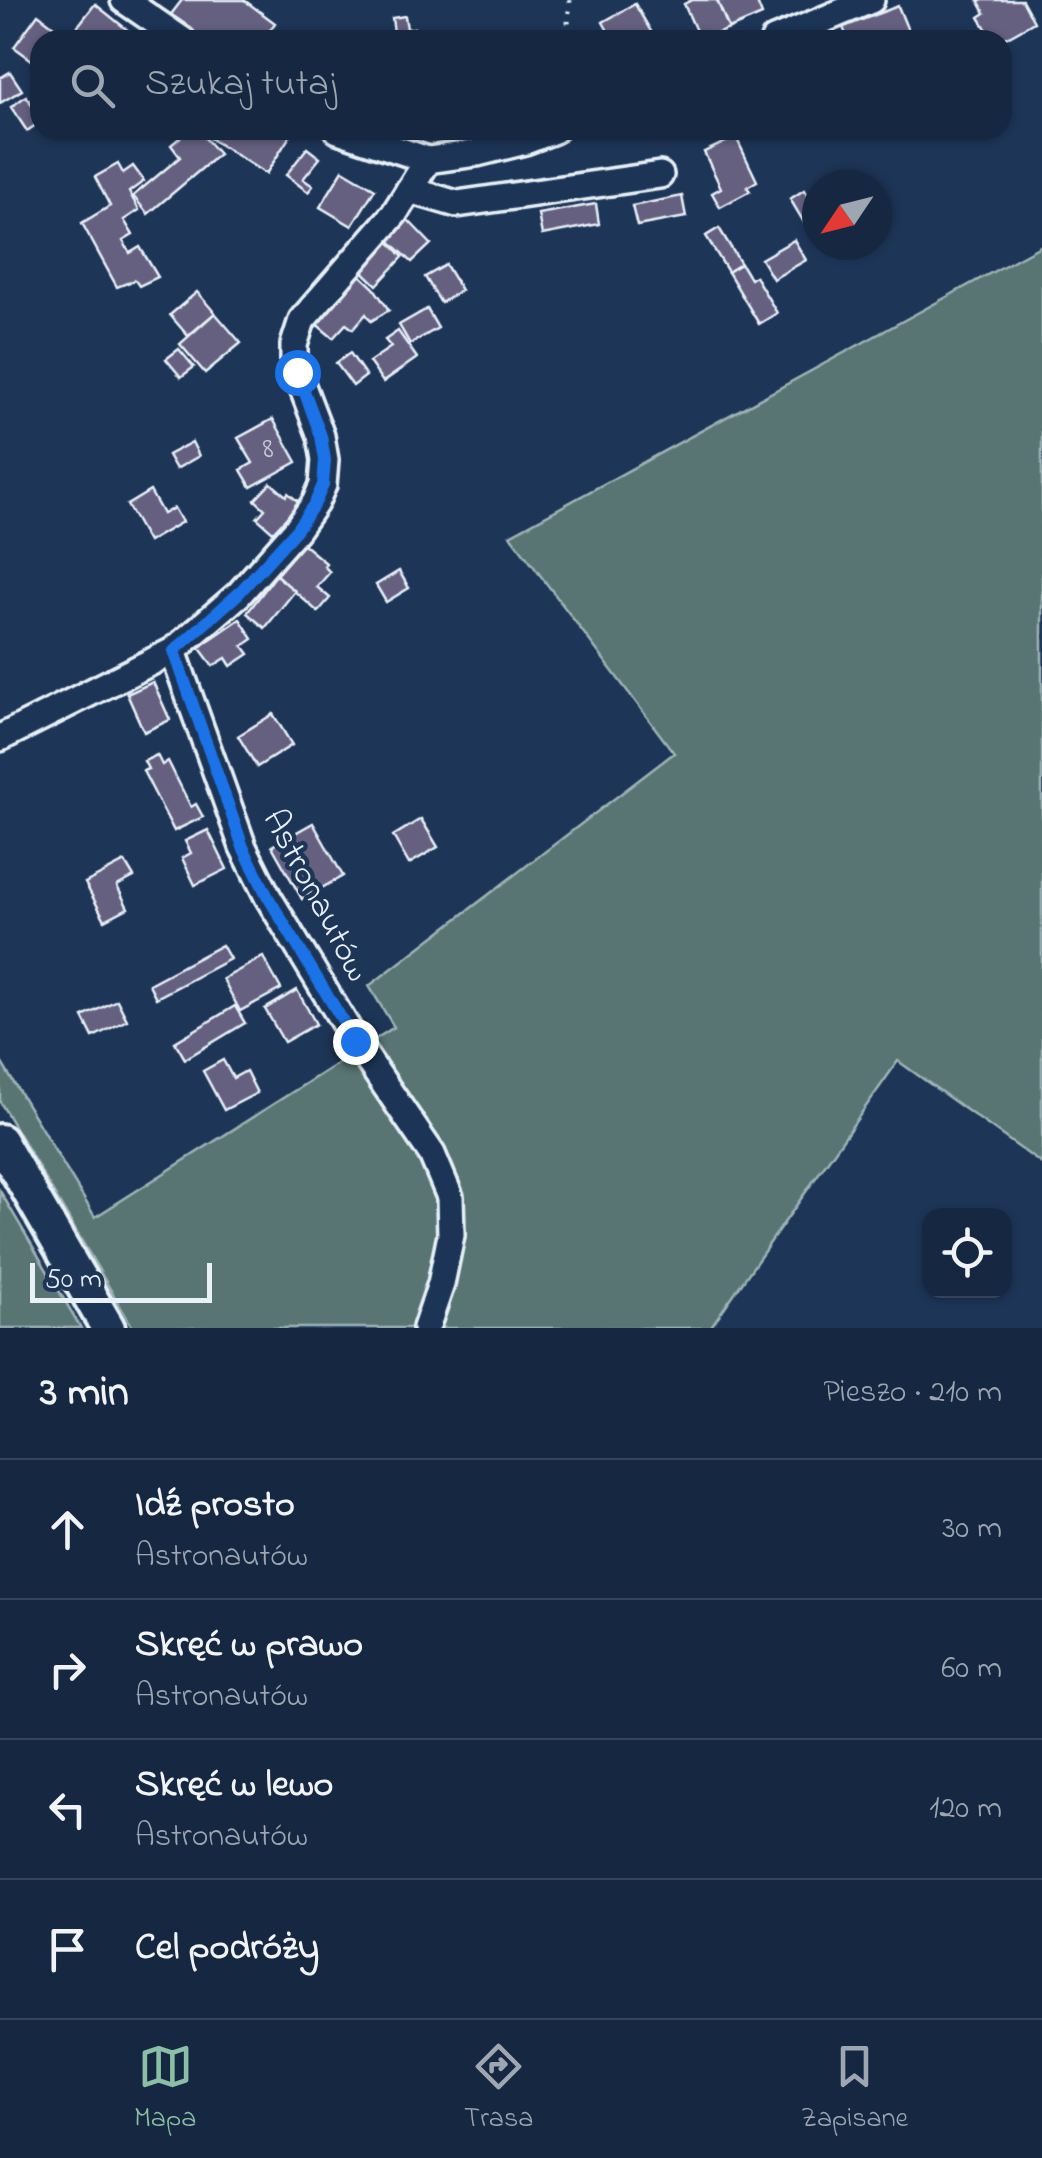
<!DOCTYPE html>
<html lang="pl">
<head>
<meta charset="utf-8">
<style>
  :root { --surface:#162841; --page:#1f3048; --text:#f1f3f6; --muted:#9ea6b1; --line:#35445a; --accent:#8abfa5 }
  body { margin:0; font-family:"Indie Flower",sans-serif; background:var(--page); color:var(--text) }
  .controls { position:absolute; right:30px; bottom:30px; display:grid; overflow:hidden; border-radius:20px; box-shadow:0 2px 8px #0004 }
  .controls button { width:90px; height:90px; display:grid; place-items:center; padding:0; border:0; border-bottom:2px solid var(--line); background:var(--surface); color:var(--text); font:50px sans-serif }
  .compass { position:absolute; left:802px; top:170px; width:90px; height:90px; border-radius:50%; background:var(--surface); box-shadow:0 2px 8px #0004; rotate:235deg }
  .scale { position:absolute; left:30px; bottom:25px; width:182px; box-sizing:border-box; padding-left:10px; border:5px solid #e8f1f8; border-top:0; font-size:28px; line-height:35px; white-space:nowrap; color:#e8f1f8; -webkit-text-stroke:8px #1d3557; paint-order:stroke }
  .stop { position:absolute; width:30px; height:30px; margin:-22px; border:8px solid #1a73e8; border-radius:50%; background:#fff }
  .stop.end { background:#1a73e8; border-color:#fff; box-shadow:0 2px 10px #0008 }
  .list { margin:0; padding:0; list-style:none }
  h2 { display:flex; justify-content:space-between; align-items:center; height:130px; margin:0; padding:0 40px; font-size:42px }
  h2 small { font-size:32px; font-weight:400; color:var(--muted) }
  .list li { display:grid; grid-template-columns:65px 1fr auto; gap:30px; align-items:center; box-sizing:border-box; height:140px; padding:0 40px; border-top:2px solid var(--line) }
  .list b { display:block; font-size:38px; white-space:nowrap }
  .list p { margin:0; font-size:32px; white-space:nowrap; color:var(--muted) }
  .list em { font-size:32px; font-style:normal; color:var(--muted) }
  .icon { flex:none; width:55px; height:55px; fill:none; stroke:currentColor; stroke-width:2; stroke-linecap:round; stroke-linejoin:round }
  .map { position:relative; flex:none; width:1042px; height:1328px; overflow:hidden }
  .search { position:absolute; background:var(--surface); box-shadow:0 2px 8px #0004; left:30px; right:30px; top:30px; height:110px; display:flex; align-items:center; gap:25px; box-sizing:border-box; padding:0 35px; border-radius:30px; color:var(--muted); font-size:38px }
  .sheet { height:690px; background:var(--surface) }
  nav { display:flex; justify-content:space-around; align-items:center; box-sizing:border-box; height:140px; border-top:2px solid var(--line); background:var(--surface); font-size:28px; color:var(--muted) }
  nav a { display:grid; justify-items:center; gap:5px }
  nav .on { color:var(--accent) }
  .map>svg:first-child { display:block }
  .green { fill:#587573; stroke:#a0b3b6; stroke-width:2.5 }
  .building { fill:#65617f; stroke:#e8f1f8; stroke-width:2.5 }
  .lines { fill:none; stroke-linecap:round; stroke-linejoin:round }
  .minor-casing { stroke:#e8f1f8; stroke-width:32 }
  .tertiary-casing { stroke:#e8f1f8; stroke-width:40 }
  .path { stroke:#e8f1f8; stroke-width:5; stroke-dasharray:2.5 8; stroke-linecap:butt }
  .minor { stroke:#1d3557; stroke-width:25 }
  .tertiary { stroke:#1d3557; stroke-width:32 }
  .route { stroke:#1a73e8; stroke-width:12 }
  .labels { text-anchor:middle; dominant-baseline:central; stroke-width:9; stroke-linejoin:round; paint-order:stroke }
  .number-label { font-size:30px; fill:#c7cdda }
  .street-label { font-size:35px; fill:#e8f1f8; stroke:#1d3557 }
</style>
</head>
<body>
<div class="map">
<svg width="1042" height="1328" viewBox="0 0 1042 1328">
  <rect width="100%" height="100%" fill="#1d3557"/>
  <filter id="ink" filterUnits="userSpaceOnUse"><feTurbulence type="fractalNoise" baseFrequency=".01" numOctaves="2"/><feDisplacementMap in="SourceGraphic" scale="20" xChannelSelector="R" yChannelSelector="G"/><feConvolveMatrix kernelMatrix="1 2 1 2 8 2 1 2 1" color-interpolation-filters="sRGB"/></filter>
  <g filter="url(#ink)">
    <!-- green -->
    <g class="green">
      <path d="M1042 245V1164L898 1061 710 1328H435L460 1231 419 1122 371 1042 394 1027 369 986 674 753 510 535Z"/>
      <path d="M354 1053C387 1105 452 1182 442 1247 438 1271 424 1304 416 1328H133L0 1102V1060L95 1217Z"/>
      <path d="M0 1191 81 1328H0Z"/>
    </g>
    <!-- building -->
    <g class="building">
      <path d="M182 0H244L275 23 263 40H243L239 36 236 40H200L169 17Z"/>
      <path d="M692 0H717L729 29 700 40 684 4Z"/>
      <path d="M717 0H756L762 15 729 29Z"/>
      <path d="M978 0H1022L1034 22 1002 40H993L979 17 985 13Z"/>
      <path d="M95 4 135 36 132 40H78L71 35Z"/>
      <path d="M635 4 656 40H613L603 22Z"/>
      <path d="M898 6 911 38 905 40H848L843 27Z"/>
      <path d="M38 14 71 39 40 40V66L14 47Z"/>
      <path d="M405 16 407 29 414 28 416 40H395L392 18Z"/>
      <path d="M10 72 22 90 0 103V78Z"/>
      <path d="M26 96 40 116V122L27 131 11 107Z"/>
      <path d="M189 130H198L219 154 148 214 133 196 180 157 171 145Z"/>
      <path d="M197 130H280L290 136 266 174Z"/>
      <path d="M736 137 757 181 747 187 750 191 720 207 712 193 721 188 704 152Z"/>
      <path d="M307 148 320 158 303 179 313 186 308 192 286 175Z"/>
      <path d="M118 164 123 173 133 166 144 181 129 192 139 210 124 220 133 235 123 241 130 253 140 247 158 277 139 286 135 280 117 287 82 223 110 206 95 177Z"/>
      <path d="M343 170 375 189 352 226 320 207Z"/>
      <path d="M804 190 817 213V239L815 241 790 199Z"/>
      <path d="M682 196 686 217 637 226 632 206Z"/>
      <path d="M596 204 599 224 542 235 538 214Z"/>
      <path d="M406 218 431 244 412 262 386 238Z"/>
      <path d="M719 228 741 264 728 272 706 236Z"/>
      <path d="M386 238 403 257 377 285 358 267Z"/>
      <path d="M794 240 806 260 773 279 761 259Z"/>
      <path d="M741 264 750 279 755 276 777 313 759 324 728 272Z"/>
      <path d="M446 265 461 290 441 303 425 277Z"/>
      <path d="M357 272 374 288 389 310 371 321 366 314 353 329 346 324 333 338 314 322Z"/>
      <path d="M197 292 215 313 188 336 170 315Z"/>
      <path d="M427 309 438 328 410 344 399 325Z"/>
      <path d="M215 313 241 343 205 373 180 344Z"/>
      <path d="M398 331 417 358 383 382 369 362 391 347 385 340Z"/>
      <path d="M179 349 194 367 181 377 166 359Z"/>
      <path d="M350 353 366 376 353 386 336 363Z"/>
      <path d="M273 419 297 462 251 487 241 470 253 463 238 438Z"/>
      <path d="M192 442 199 456 176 469 168 455Z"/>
      <path d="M271 483 286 496 288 493 300 503 273 532 257 518 265 509 255 500Z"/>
      <path d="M150 491 163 514 174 508 182 522 148 542 127 505Z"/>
      <path d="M303 544 326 563 324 566 330 572 317 587 330 598 318 612 276 575Z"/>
      <path d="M399 571 409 588 386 602 376 585Z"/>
      <path d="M276 575 295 591 265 628 247 613Z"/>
      <path d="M240 619 253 639 243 646 249 654 231 666 226 658 213 666 199 647Z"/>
      <path d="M153 682 170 720 144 732 127 694Z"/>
      <path d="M273 714 292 745 257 767 238 736Z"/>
      <path d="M157 755 162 765 168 761 191 807 196 804 203 817 174 831 143 771 148 769 144 761Z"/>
      <path d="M421 819 438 847 409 864 393 836Z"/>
      <path d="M313 823 343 876 302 899 272 846Z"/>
      <path d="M208 830 227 869 195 885 182 858 191 853 185 841Z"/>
      <path d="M125 862 134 877 117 886 128 908 105 920 85 883Z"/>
      <path d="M222 945 230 959 156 998 149 984Z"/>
      <path d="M263 957 281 989 240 1011 223 979Z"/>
      <path d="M297 990 316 1024 284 1042 265 1009Z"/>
      <path d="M117 1000 127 1020 93 1037 83 1017Z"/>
      <path d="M235 1006 245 1023 185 1059 175 1042Z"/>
      <path d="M223 1060 233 1078 246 1071 257 1093 224 1110 203 1071Z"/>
    </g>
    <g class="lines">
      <!-- minor casing -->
      <g class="minor-casing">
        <g id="minor">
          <path d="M124 0 182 40"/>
          <path d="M774 40 871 0"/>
          <path d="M338 130 428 160 477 153 525 141 554 130"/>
          <path d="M409 190 457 204 660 175"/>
          <path d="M173 651 243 847 268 897 355 1041 432 1154 450 1197 451 1235 441 1284 426 1328"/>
          <path d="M0 738 173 651 239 594 296 530 315 503 323 485 325 460 321 436 297 373 294 359V345L302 320 394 214 428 160"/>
        </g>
      </g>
      <!-- tertiary casing -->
      <g class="tertiary-casing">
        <path id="tertiary" d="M0 1141 108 1328"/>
      </g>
      <!-- path -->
      <path class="path" d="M570 0 568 21 570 40"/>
      <!-- minor -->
      <use href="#minor" class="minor"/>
      <!-- tertiary -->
      <use href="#tertiary" class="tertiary"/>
    </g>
  </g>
  <g class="lines" filter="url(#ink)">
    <!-- route -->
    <path class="route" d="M297 372 321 436 325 460 323 485 315 503 296 530 238 594 174 651 243 847 268 897 355 1041"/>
  </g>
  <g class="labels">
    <!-- number labels -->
    <g class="number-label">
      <text x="268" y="450">8</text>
    </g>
    <!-- street labels -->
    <g class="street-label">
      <text transform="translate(315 896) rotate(62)">Astronautów</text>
    </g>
  </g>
</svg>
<div class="controls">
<button><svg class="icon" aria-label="locate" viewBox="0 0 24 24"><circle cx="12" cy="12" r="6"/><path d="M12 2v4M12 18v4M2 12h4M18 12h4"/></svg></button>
</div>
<svg class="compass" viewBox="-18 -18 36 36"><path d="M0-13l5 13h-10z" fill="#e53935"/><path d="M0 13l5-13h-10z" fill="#9ea6b1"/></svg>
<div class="scale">50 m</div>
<div class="stop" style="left:297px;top:372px"></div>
<div class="stop end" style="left:355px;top:1041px"></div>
<div class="search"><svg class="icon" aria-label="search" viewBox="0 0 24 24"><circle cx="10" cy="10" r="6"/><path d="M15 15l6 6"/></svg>Szukaj tutaj</div>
</div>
<section class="sheet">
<h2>3 min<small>Pieszo · 210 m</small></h2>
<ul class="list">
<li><svg class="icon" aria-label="ahead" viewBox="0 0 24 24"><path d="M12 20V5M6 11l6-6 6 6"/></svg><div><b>Idź prosto</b><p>Astronautów</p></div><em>30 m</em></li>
<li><svg class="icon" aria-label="right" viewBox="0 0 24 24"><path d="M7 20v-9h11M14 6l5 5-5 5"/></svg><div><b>Skręć w prawo</b><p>Astronautów</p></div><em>60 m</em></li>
<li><svg class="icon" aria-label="left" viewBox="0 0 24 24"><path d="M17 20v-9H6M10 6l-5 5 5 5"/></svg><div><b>Skręć w lewo</b><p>Astronautów</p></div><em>120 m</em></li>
<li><svg class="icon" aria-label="arrive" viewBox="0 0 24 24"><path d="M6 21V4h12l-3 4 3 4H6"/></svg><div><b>Cel podróży</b></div></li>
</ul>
</section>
<nav>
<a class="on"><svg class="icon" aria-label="map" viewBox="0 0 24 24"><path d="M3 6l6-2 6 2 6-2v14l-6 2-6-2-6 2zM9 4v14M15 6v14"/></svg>Mapa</a>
<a><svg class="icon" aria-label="directions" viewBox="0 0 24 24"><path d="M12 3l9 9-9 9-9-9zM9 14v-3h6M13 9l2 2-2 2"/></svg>Trasa</a>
<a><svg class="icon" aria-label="saved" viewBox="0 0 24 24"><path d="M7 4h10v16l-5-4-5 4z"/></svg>Zapisane</a>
</nav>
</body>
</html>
